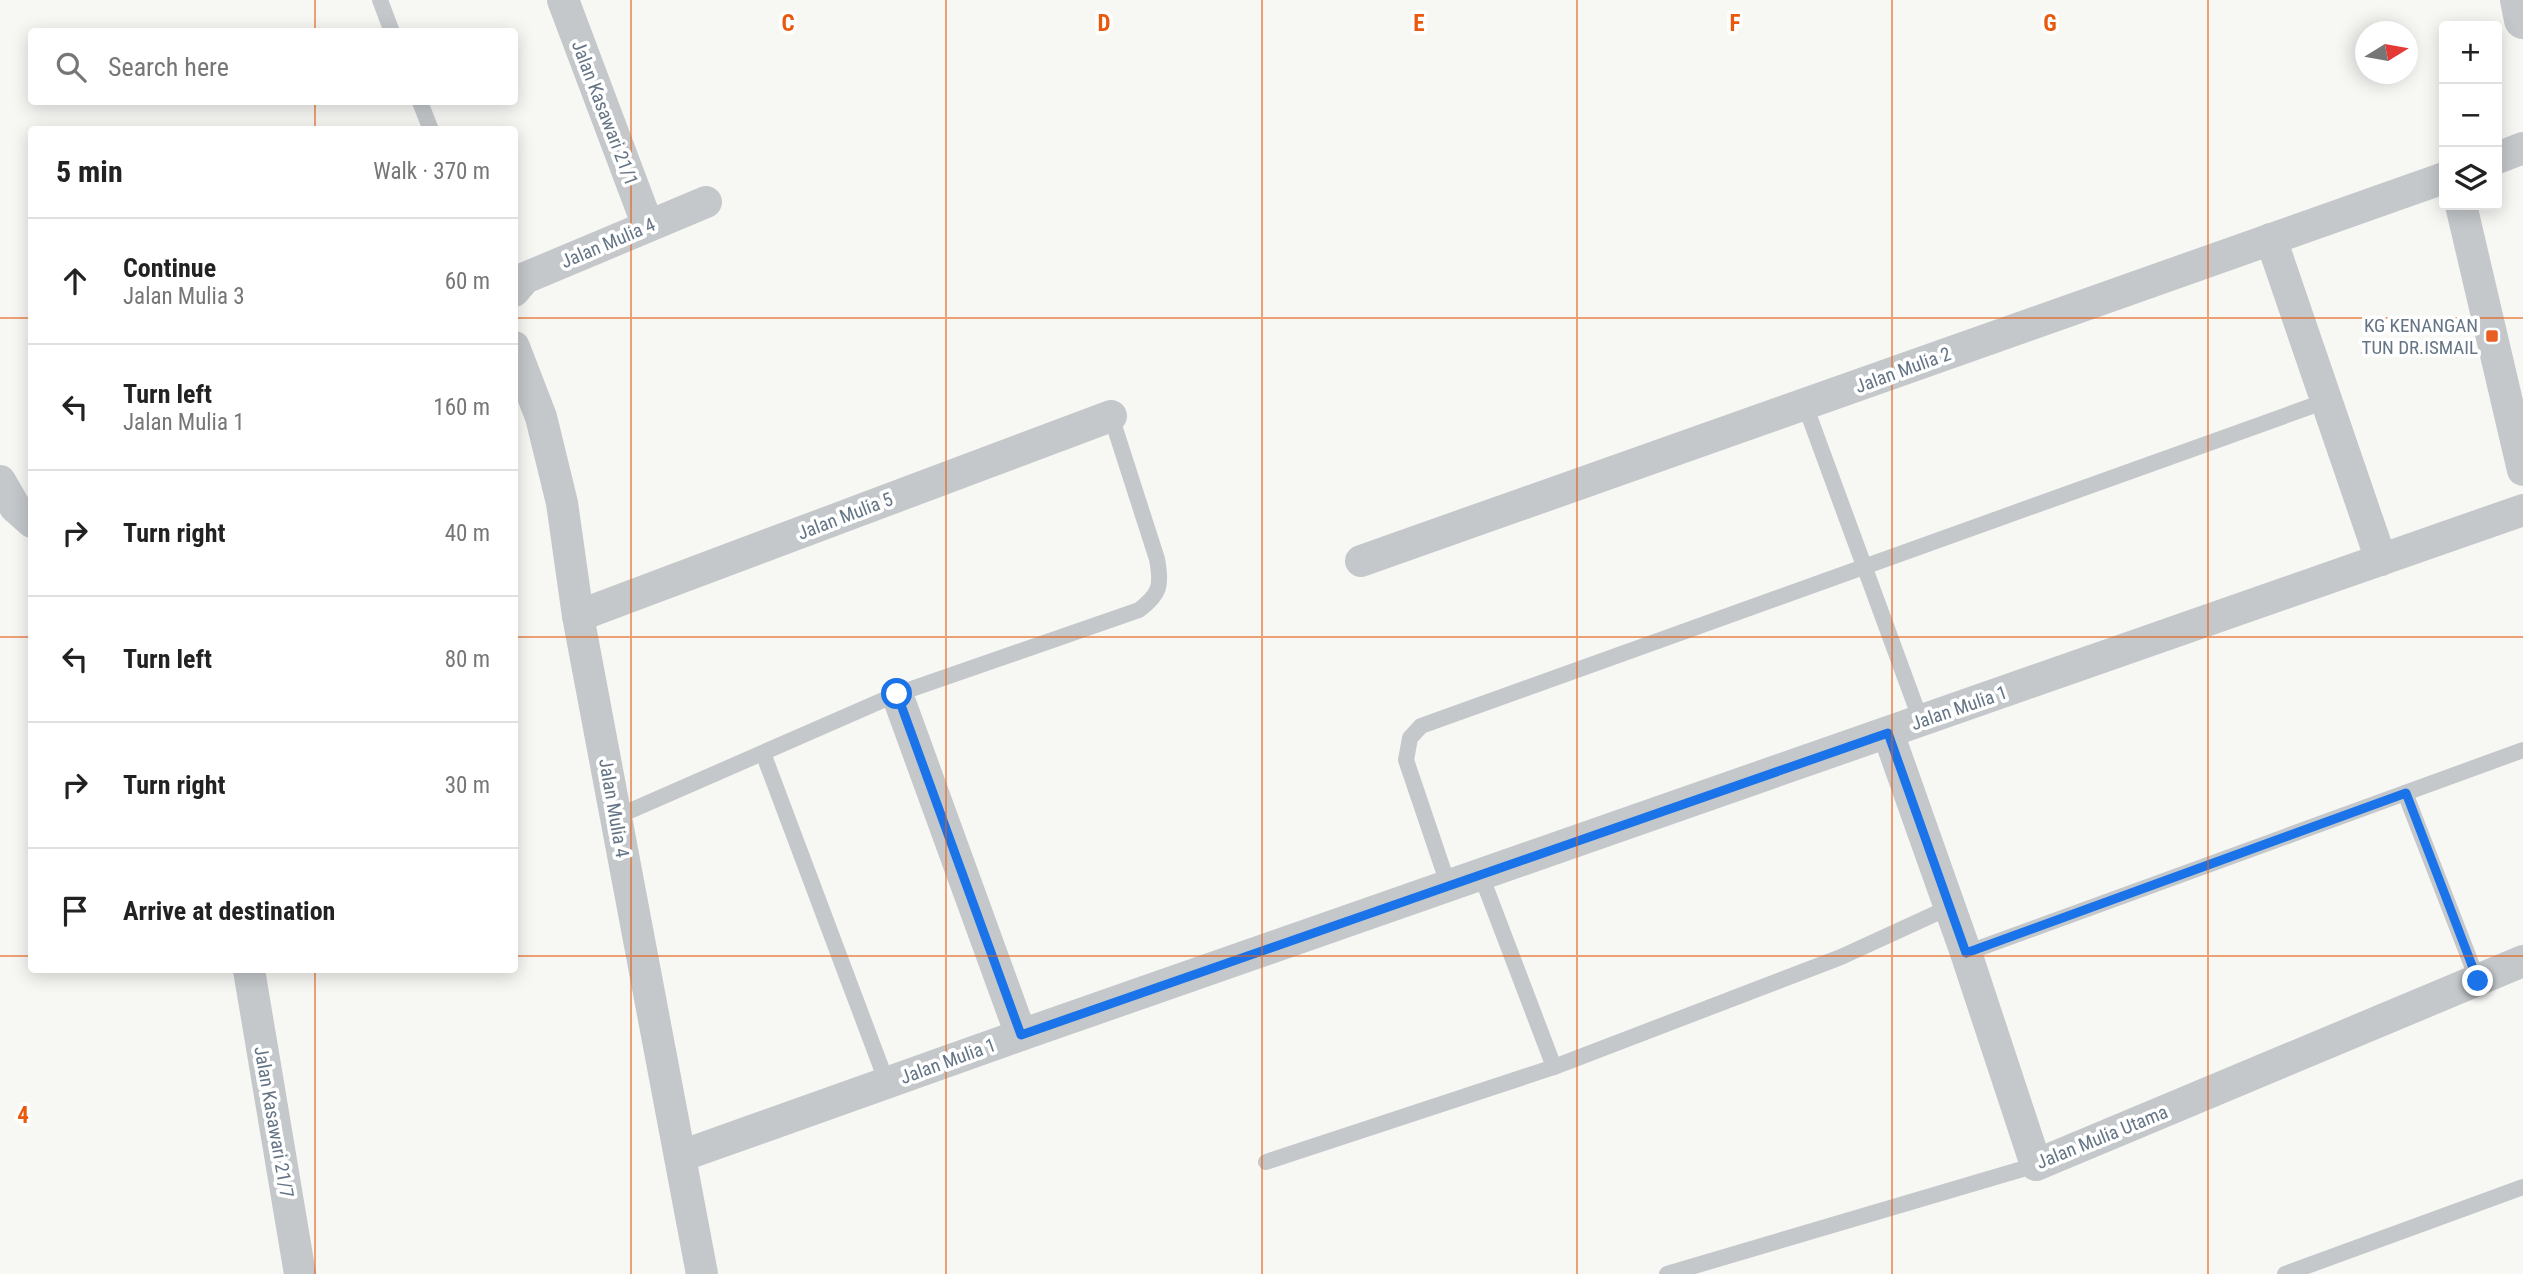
<!DOCTYPE html>
<html lang="en">
<head>
<meta charset="utf-8">
<style>
  :root { --surface:#fff; --page:#f6f6f6; --text:#222; --muted:#767676; --line:#e0e0e0 }
  body { margin:0; font-family:"Roboto Condensed",sans-serif; background:var(--page); color:var(--text) }
  .controls { position:absolute; right:21px; top:21px; display:grid; overflow:hidden; border-radius:7px; box-shadow:0 4px 18px #0003 }
  .controls button { width:63px; height:63px; display:grid; place-items:center; padding:0; border:0; border-bottom:2px solid var(--line); background:var(--surface); color:var(--text); font:35px sans-serif }
  .compass { position:absolute; left:2355px; top:21px; width:63px; height:63px; border-radius:50%; background:var(--surface); box-shadow:0 4px 18px #0003; rotate:79deg }
  .stop { position:absolute; width:21px; height:21px; margin:-16px; border:5px solid #1a73e8; border-radius:50%; background:#fff }
  .stop.end { background:#1a73e8; border-color:#fff; box-shadow:0 2px 7px #0008 }
  .list { margin:0; padding:0; list-style:none }
  h2 { display:flex; justify-content:space-between; align-items:center; height:91px; margin:0; padding:0 28px; font-size:30px }
  h2 small { font-size:23px; font-weight:400; color:var(--muted) }
  .list li { display:grid; grid-template-columns:46px 1fr auto; gap:21px; align-items:center; box-sizing:border-box; height:126px; padding:0 28px; border-top:2px solid var(--line) }
  .list b { display:block; font-size:26px; white-space:nowrap }
  .list p { margin:0; font-size:23px; white-space:nowrap; color:var(--muted) }
  .list em { font-size:23px; font-style:normal; color:var(--muted) }
  .icon { flex:none; width:38px; height:38px; fill:none; stroke:currentColor; stroke-width:2; stroke-linecap:round; stroke-linejoin:round }
  .map { position:relative; flex:none; width:2523px; height:1274px; overflow:hidden }
  .search { position:absolute; background:var(--surface); box-shadow:0 4px 18px #0003; left:28px; top:28px; width:490px; height:77px; display:flex; align-items:center; gap:18px; box-sizing:border-box; padding:0 24px; border-radius:7px; color:var(--muted); font-size:26px }
  .panel { position:absolute; background:var(--surface); box-shadow:0 4px 18px #0003; left:28px; top:126px; width:490px; height:847px; border-radius:7px }
  .map>svg:first-child { display:block }
  .lines { fill:none; stroke-linecap:round; stroke-linejoin:round }
  .service { stroke:#c4c8cb; stroke-width:16 }
  .minor { stroke:#c4c8cb; stroke-width:32 }
  .tertiary { stroke:#c4c8cb; stroke-width:38 }
  .route { stroke:#1a73e8; stroke-width:9 }
  .grid { fill:none; stroke:#e8590c; stroke-width:2; stroke-opacity:0.55 }
  .poi-dot { fill:#e85e23; stroke:#fff; stroke-width:2.5 }
  .labels { text-anchor:middle; dominant-baseline:central; stroke-width:7; stroke-linejoin:round; paint-order:stroke }
  .street-label { font-size:19px; fill:#657586; stroke:#fff }
  .poi-label { font-size:19px; fill:#657586; stroke:#fff; text-anchor:end }
  .grid-label { font-size:23px; text-anchor:middle; font-weight:bold; fill:#e8590c; stroke:#fff; stroke-width:7; stroke-linejoin:round; paint-order:stroke }
</style>
</head>
<body>
<div class="map">
<svg width="2523" height="1274" viewBox="0 0 2523 1274">
  <rect width="100%" height="100%" fill="#f7f7f4"/>
  <g class="lines">
    <!-- service -->
    <g class="service">
      <path d="M380 0 392 32"/>
      <path d="M420 102 431 130"/>
      <path d="M1805 405 1921 721"/>
      <path d="M763 753 887 1083"/>
      <path d="M2405 793 2478 981"/>
      <path d="M616 817 897 694 1139 610C1160 594 1162 586 1157 559L1111 416"/>
      <path d="M1481 875 1554 1067 1841 957 1950 907"/>
      <path d="M1449 887 1406 760 1410 738 1421 726 2326 401"/>
      <path d="M1966 953 2523 750"/>
      <path d="M1266 1162 1554 1067"/>
      <path d="M1667 1274 2036 1165"/>
      <path d="M2285 1274 2523 1187"/>
    </g>
    <!-- minor -->
    <g class="minor">
      <path d="M563 0 648 226"/>
      <path d="M2497 158 2523 148"/>
      <path d="M2461 205 2523 470"/>
      <path d="M2271 239 2381 560"/>
      <path d="M514 291 525 278 706 202"/>
      <path d="M514 347 541 417 562 503 578 616 702 1274"/>
      <path d="M0 481 15 507 32 522"/>
      <path d="M1361 561 2444 178"/>
      <path d="M578 616 1111 416"/>
      <path d="M897 694 1021 1035"/>
      <path d="M1888 733 1966 953 2036 1165 2523 961"/>
      <path d="M249 970 300 1274"/>
      <path d="M681 1156 1021 1035 2523 510"/>
    </g>
    <!-- tertiary -->
    <path class="tertiary" d="M2519 0 2523 20"/>
  </g>
  <g class="lines">
    <!-- route -->
    <path class="route" d="M897 694 1021 1035 1888 733 1966 953 2406 793 2478 981"/>
  </g>
  <!-- grid -->
  <path class="grid" d="M315 0V32M631 0V1274M946 0V1274M1262 0V1274M1577 0V1274M1892 0V1274M2208 0V1274M315 102V130M0 318H32M514 318H2523M0 637H32M514 637H2523M0 956H32M514 956H2523M315 970V1274"/>
  <!-- markers -->
  <rect class="poi-dot" x="2485" y="329" width="14" height="14" rx="3.5"/>
  <g class="labels">
    <!-- street labels -->
    <g class="street-label">
      <text transform="translate(605 113) rotate(69)">Jalan Kasawari 21/1</text>
      <text transform="translate(608 243) rotate(-23)">Jalan Mulia 4</text>
      <text transform="translate(1903 370) rotate(-20)">Jalan Mulia 2</text>
      <text transform="translate(845 516) rotate(-21)">Jalan Mulia 5</text>
      <text transform="translate(1959 708) rotate(-19)">Jalan Mulia 1</text>
      <text transform="translate(614 808) rotate(80)">Jalan Mulia 4</text>
      <text transform="translate(948 1061) rotate(-20)">Jalan Mulia 1</text>
      <text transform="translate(274 1122) rotate(80)">Jalan Kasawari 21/7</text>
      <text transform="translate(2102 1137) rotate(-22)">Jalan Mulia Utama</text>
    </g>
    <!-- poi labels -->
    <g class="poi-label">
      <text x="2478" y="325">KG KENANGAN<tspan x="2478" dy="22">TUN DR.ISMAIL</tspan></text>
    </g>
  </g>
  <g class="grid-label">
    <text x="788" y="31">C</text>
    <text x="1104" y="31">D</text>
    <text x="1419" y="31">E</text>
    <text x="1735" y="31">F</text>
    <text x="2050" y="31">G</text>
    <text x="23" y="1123">4</text>
  </g>
</svg>
<div class="controls">
<button>+</button>
<button>−</button>
<button><svg class="icon" aria-label="layers" viewBox="0 0 24 24"><path d="M12 4l9 5-9 5-9-5zM3 14l9 5 9-5"/></svg></button>
</div>
<svg class="compass" viewBox="-18 -18 36 36"><path d="M0-13l5 13h-10z" fill="#e53935"/><path d="M0 13l5-13h-10z" fill="#767676"/></svg>
<div class="stop" style="left:897px;top:694px"></div>
<div class="stop end" style="left:2478px;top:981px"></div>
<div class="search"><svg class="icon" aria-label="search" viewBox="0 0 24 24"><circle cx="10" cy="10" r="6"/><path d="M15 15l6 6"/></svg>Search here</div>
<section class="panel">
<h2>5 min<small>Walk · 370 m</small></h2>
<ul class="list">
<li><svg class="icon" aria-label="ahead" viewBox="0 0 24 24"><path d="M12 20V5M6 11l6-6 6 6"/></svg><div><b>Continue</b><p>Jalan Mulia 3</p></div><em>60 m</em></li>
<li><svg class="icon" aria-label="left" viewBox="0 0 24 24"><path d="M17 20v-9H6M10 6l-5 5 5 5"/></svg><div><b>Turn left</b><p>Jalan Mulia 1</p></div><em>160 m</em></li>
<li><svg class="icon" aria-label="right" viewBox="0 0 24 24"><path d="M7 20v-9h11M14 6l5 5-5 5"/></svg><div><b>Turn right</b></div><em>40 m</em></li>
<li><svg class="icon" aria-label="left" viewBox="0 0 24 24"><path d="M17 20v-9H6M10 6l-5 5 5 5"/></svg><div><b>Turn left</b></div><em>80 m</em></li>
<li><svg class="icon" aria-label="right" viewBox="0 0 24 24"><path d="M7 20v-9h11M14 6l5 5-5 5"/></svg><div><b>Turn right</b></div><em>30 m</em></li>
<li><svg class="icon" aria-label="arrive" viewBox="0 0 24 24"><path d="M6 21V4h12l-3 4 3 4H6"/></svg><div><b>Arrive at destination</b></div></li>
</ul>
</section>
</div>
</body>
</html>
